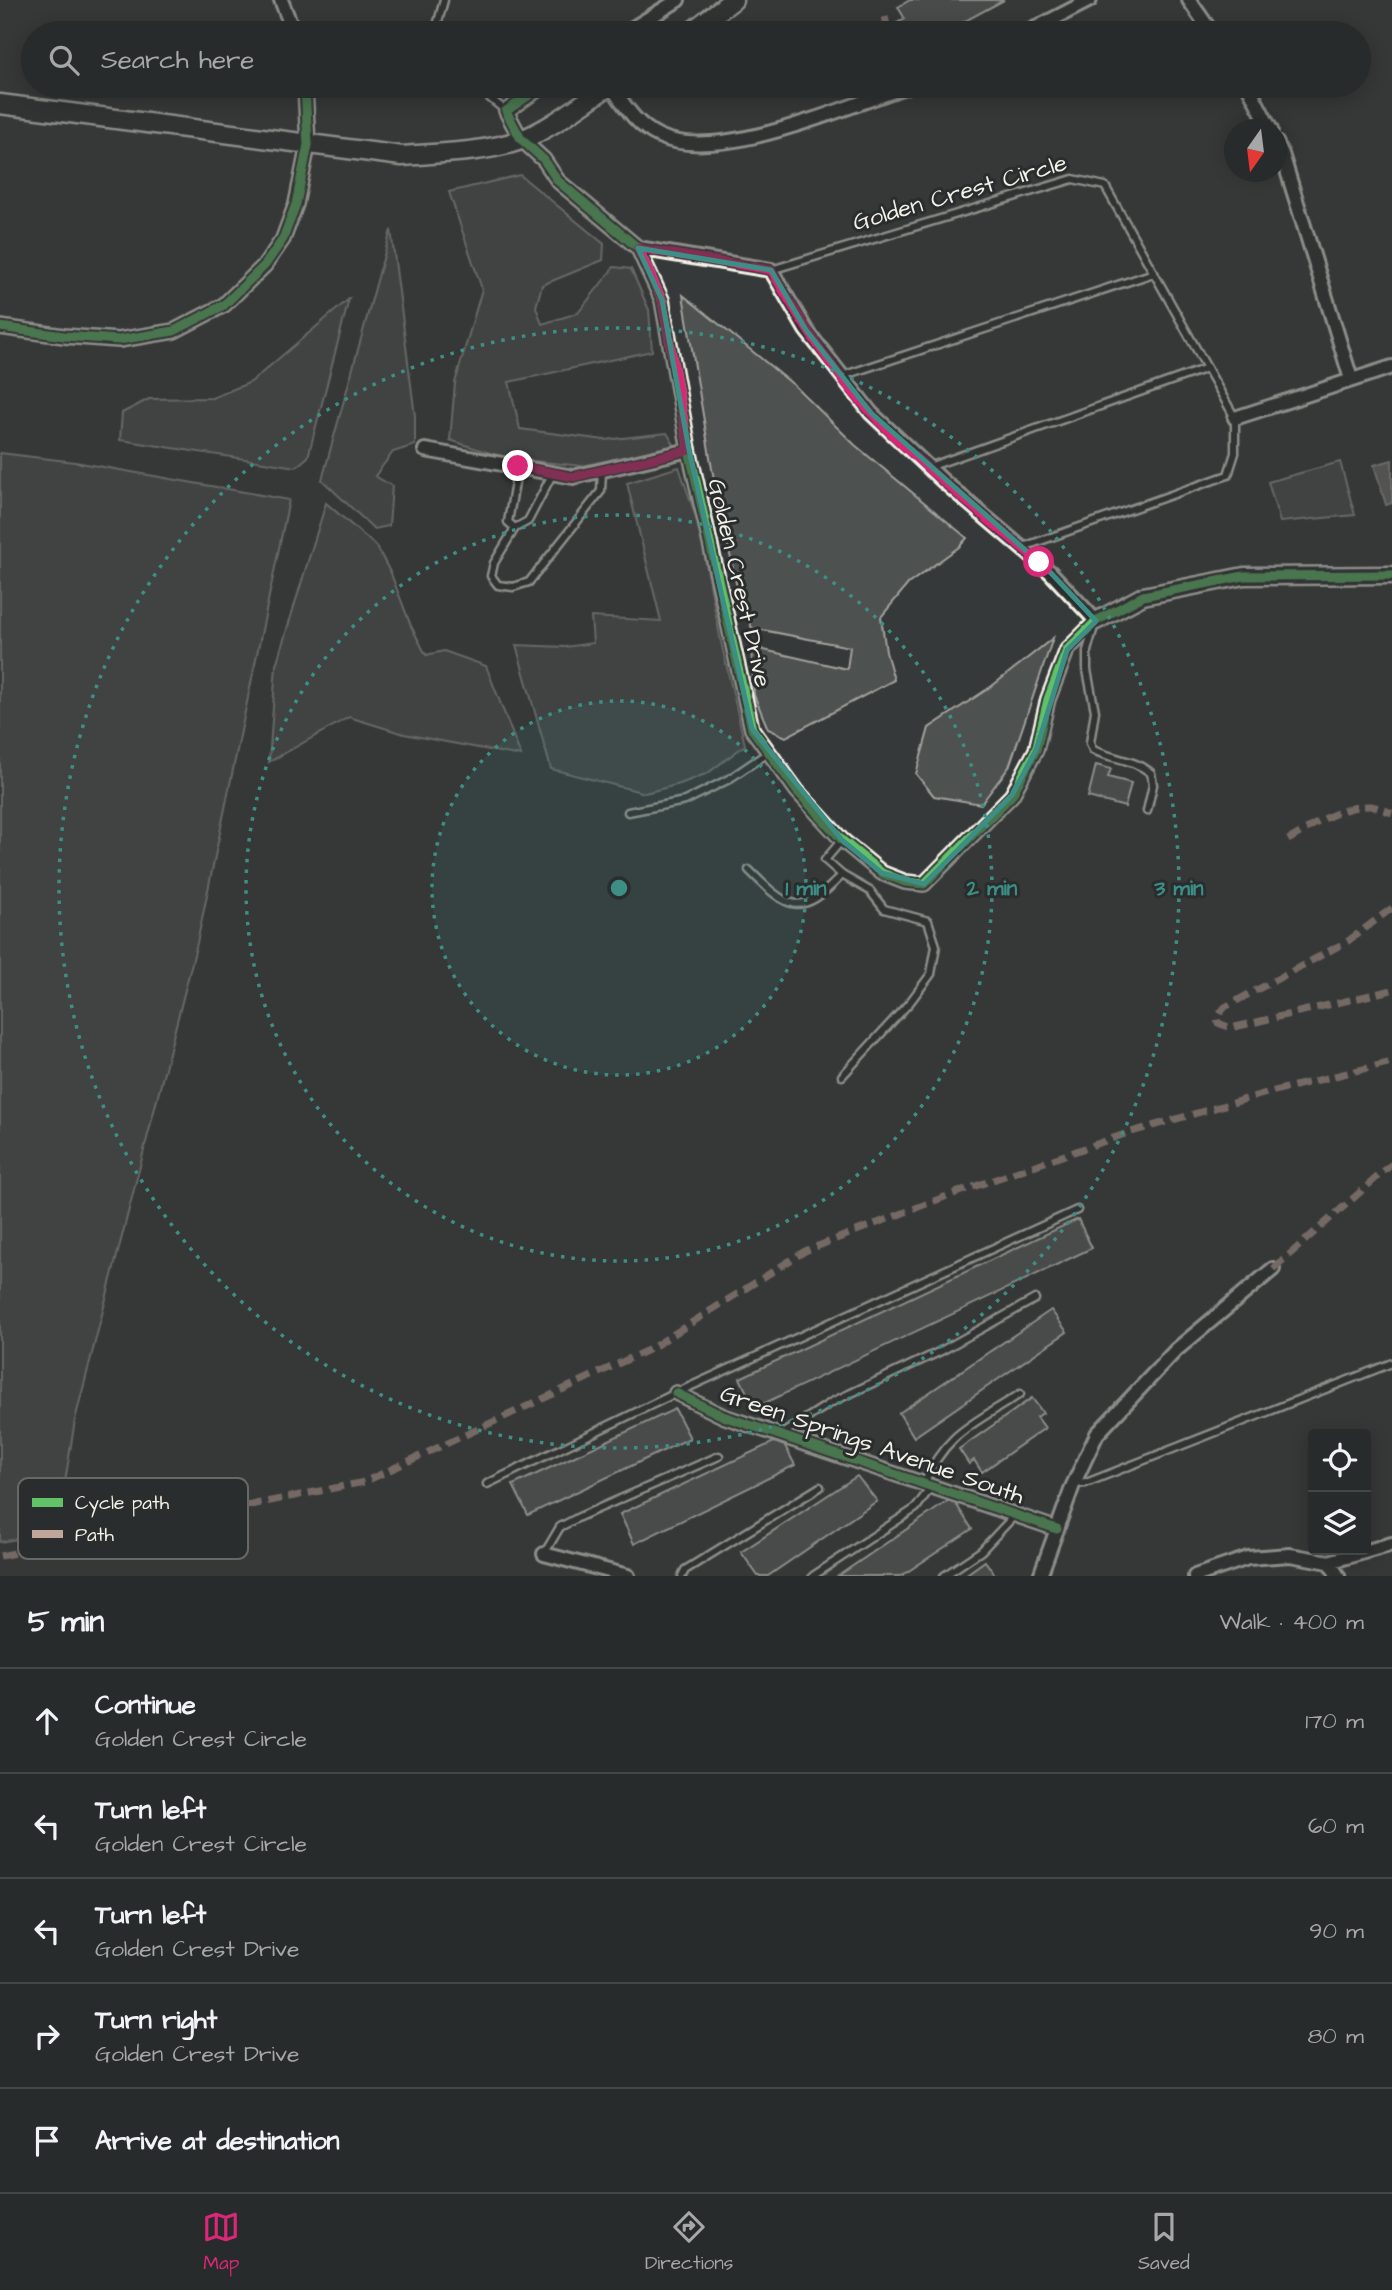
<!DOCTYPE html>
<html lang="en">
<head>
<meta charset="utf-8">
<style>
  :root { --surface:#282b2b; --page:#343737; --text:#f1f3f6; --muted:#a5a7a9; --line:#444747; --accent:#db2777 }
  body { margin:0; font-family:"Architects Daughter",sans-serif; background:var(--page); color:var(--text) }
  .controls { position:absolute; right:21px; bottom:21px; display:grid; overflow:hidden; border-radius:7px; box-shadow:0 4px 18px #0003 }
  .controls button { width:63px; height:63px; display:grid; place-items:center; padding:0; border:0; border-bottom:2px solid var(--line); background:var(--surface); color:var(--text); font:35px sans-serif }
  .compass { position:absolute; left:1224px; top:119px; width:63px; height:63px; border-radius:50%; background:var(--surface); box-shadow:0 4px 18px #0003; rotate:194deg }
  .stop { position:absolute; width:21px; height:21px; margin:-16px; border:5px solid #db2777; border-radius:50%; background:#fff }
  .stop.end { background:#db2777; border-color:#fff; box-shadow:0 2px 7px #0008 }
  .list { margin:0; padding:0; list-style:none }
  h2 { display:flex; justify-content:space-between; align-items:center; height:91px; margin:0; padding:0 28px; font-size:30px }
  h2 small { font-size:23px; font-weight:400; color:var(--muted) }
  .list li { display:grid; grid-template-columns:46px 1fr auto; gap:21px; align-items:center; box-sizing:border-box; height:105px; padding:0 28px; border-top:2px solid var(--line) }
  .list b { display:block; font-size:26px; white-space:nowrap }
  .list p { margin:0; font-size:23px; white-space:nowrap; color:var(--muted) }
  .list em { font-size:23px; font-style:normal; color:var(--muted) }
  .icon { flex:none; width:38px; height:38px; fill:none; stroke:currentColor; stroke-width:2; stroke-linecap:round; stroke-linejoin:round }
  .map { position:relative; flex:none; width:1392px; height:1576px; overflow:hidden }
  .search { position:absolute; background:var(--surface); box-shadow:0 4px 18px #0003; left:21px; right:21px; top:21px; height:77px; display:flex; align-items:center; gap:18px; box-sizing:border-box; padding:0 24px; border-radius:38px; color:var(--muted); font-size:26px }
  .sheet { height:616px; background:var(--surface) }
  nav { display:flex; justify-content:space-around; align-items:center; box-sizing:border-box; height:98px; border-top:2px solid var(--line); background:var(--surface); font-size:19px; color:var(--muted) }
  nav a { display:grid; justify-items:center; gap:4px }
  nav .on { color:var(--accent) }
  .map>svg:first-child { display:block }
  .green { fill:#4e514f; stroke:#a1a19c; stroke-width:2 }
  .water { fill:#757572; stroke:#a8a7a1; stroke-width:2 }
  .building { fill:#616362; stroke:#f4f1e8; stroke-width:2 }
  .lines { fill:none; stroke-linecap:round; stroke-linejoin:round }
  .service-casing { stroke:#f4f1e8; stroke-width:11 }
  .minor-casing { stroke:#f4f1e8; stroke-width:18 }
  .tertiary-casing { stroke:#f4f1e8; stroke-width:21 }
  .secondary-casing { stroke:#f4f1e8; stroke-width:23 }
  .service { stroke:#2a2d2e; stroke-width:6 }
  .minor { stroke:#2a2d2e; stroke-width:12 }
  .tertiary { stroke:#2a2d2e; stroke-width:16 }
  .secondary { stroke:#2a2d2e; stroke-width:18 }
  .quiet { stroke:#c0a59a; stroke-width:7; stroke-dasharray:14 7; stroke-linecap:butt }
  .cycleway-casing { stroke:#2a2d2e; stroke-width:13 }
  .cycleway { stroke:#61c268; stroke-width:9 }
  .route { stroke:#db2777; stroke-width:9 }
  .marked { fill:none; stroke:#3d8f86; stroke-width:5; stroke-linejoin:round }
  .ring { fill:none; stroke:#3d8f86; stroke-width:3.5; stroke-dasharray:3.5 7 }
  .labels { text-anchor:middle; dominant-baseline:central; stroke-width:6; stroke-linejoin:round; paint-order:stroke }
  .street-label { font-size:24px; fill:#f4f1e8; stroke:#2a2d2e }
  .key { fill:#2a2d2e; stroke:#676866; stroke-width:2 }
  .key-label { font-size:19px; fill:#f4f1e8 }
  .centre { fill:#3d8f86; stroke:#2a2d2e; stroke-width:3.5 }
  .ring-label { font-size:21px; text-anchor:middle; font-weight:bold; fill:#3d8f86; stroke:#2a2d2e; stroke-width:6; stroke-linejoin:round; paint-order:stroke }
</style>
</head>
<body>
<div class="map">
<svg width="1392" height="1576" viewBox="0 0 1392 1576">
  <rect width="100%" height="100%" fill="#363939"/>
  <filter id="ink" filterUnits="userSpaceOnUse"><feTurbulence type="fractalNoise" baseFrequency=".0143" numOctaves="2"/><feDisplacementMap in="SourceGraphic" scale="14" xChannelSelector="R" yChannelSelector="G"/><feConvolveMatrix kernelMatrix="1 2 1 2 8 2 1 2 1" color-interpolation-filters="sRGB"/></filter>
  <g filter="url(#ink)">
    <!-- green -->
    <g class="green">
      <path d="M520 175 604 244 603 260 542 285 536 307 542 324 578 313 614 267 631 269 649 310 652 351 509 382 520 429 605 440 667 433 675 446 582 466 505 458 450 440 455 383 482 289 449 192Z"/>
      <path d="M391 230 415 416V445L393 452 375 476 392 486 389 526 374 529 322 480Z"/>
      <path d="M683 295 795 386 855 445 967 538 959 547 908 584 881 617 886 652 894 680 786 737 768 729 754 695 751 647 847 669 850 647 752 628 740 602 712 469Z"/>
      <path d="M349 299 308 457 296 467 120 440 122 413 149 399 212 398 251 382Z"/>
      <path d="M0 453 75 462 289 500 197 943 75 1420 57 1532 0 1542Z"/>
      <path d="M1340 462 1355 515 1280 522 1268 482Z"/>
      <path d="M679 467 699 526 721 642 745 745 708 773 680 784 645 793 551 769 516 645 565 647 593 643 591 617 661 621 627 483Z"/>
      <path d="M326 503 377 547 391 574 411 626 426 655 444 651 486 666 521 756 404 734 349 717 269 762 276 665Z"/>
      <path d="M1053 638 1009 767 981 804 934 796 916 774 929 728 992 686Z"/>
    </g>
    <!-- water -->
    <path class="water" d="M1392 460V503L1386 505 1374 465Z"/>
    <!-- building -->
    <g class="building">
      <path d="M910 0H1004L943 33H900L895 24 905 19 898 7Z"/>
      <path d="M1096 765 1111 769 1108 777 1131 783 1125 807 1088 797Z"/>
      <path d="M1078 1219 1092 1248 754 1408 740 1378Z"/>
      <path d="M1051 1310 1067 1332 914 1437 899 1413Z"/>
      <path d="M1032 1398 1043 1413 1037 1417 1045 1428 982 1472 974 1460 969 1464 959 1449Z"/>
      <path d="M675 1409 690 1438 528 1515 513 1485Z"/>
      <path d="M774 1442 785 1446 795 1465 634 1544 620 1514Z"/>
      <path d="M857 1476 877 1501 768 1576H758L741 1552Z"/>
      <path d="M948 1501 956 1504 972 1529 901 1576H838Z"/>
      <path d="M985 1561 996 1576H964Z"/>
    </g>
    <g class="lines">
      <!-- service casing -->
      <g class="service-casing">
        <g id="service">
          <path d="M435 33 444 0"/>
          <path d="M475 86 506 111"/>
          <path d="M771 270 1073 179 1105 186 1235 418V453L1228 475 1023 547"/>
          <path d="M842 376 1154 273"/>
          <path d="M518 466 508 522 515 528 528 521 553 473"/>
          <path d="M929 467 1207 368"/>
          <path d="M515 528 494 563 491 576 498 585 513 587 529 582 601 491 602 471"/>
          <path d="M1094 627 1087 651V670L1095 711 1090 743 1093 750C1112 759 1134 759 1151 773L1153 785 1147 811"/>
          <path d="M628 812 685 801 729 779 769 752"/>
          <path d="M842 840 825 860 842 875 870 891 884 909 928 921 936 946 931 974 910 1002 842 1076"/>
          <path d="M749 870C788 909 800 919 842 875"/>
          <path d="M782 1434 832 1402 941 1351 1035 1299"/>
          <path d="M487 1484 676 1393 1077 1210"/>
          <path d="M924 1484C945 1432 976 1423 1020 1394"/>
          <path d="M1074 1484 1086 1483 1392 1363"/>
          <path d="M544 1554 560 1527 579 1517 719 1456"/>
          <path d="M682 1576 685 1570 820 1487"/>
          <path d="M813 1576 916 1508 931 1487"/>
          <path d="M944 1576 981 1551 1015 1515"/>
        </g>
      </g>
      <!-- minor casing -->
      <g class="minor-casing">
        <g id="minor">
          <path d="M281 0 294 33"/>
          <path d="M1189 0 1212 33"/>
          <path d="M625 33 678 0"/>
          <path d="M1026 33 1090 0"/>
          <path d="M543 86 506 111 521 139 544 160 558 181 638 248 662 300 689 450 752 729 797 791 842 840 882 873 905 882 924 884 1012 795 1036 750 1048 699 1067 650 1096 621 1050 572 943 481 871 413 806 330 771 270 638 248"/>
          <path d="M611 86C625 106 636 125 659 136 718 164 847 106 908 86"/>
          <path d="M1248 86 1271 130"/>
          <path d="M1276 142 1282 154 1351 379"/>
          <path d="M0 327 64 336 119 340 174 331 224 305 265 265 283 239 296 204 308 145 305 86"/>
          <path d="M1235 418 1392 367"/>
          <path d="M425 450 573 477 689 450"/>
          <path d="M676 1393 723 1416 1057 1529"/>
          <path d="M544 1554 628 1576"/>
          <path d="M1329 1562 1338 1576"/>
          <path d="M1040 1576 1073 1485 1097 1434 1176 1350 1273 1269"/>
          <path d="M1195 1576 1248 1558 1290 1555 1329 1562 1392 1544"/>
        </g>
      </g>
      <!-- tertiary casing -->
      <g class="tertiary-casing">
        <path id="tertiary" d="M1096 621 1143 596 1244 576 1392 575"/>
      </g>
      <!-- secondary casing -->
      <g class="secondary-casing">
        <g id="secondary">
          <path d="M690 33 733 0"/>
          <path d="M0 104 402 156C441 153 483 153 521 140 552 128 581 104 609 86"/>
        </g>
      </g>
      <!-- service -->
      <use href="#service" class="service"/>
      <!-- minor -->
      <use href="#minor" class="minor"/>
      <!-- tertiary -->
      <use href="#tertiary" class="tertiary"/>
      <!-- secondary -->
      <use href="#secondary" class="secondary"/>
      <!-- quiet -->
      <g class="quiet">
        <path d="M885 17 889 33"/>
        <path d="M905 86V87"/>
        <path d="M1288 840C1313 826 1340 805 1371 806 1377 807 1385 810 1392 813"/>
        <path d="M1392 908 1348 941 1225 1007 1217 1017 1218 1023 1231 1028 1392 990"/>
        <path d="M1273 1269 1392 1164"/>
        <path d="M0 1556 364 1482 650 1349 805 1251 947 1196 1128 1133 1270 1092 1392 1062"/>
      </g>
      <!-- cycleway casing -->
      <g class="cycleway-casing">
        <g id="cycleway">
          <path d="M543 86 506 111 521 139 544 160 558 181 638 248 662 300 689 450 752 729 797 791 842 840 882 873 905 882 924 884 1012 795 1036 750 1048 699 1067 650 1096 621 1143 596 1244 576 1392 575"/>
          <path d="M0 327 64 336 119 340 174 331 224 305 265 265 283 239 296 204 308 145 305 86"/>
          <path d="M676 1393 723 1416 1057 1529"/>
        </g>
      </g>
      <!-- cycleway -->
      <use href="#cycleway" class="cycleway"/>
    </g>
  </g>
  <g class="lines" filter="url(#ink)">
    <!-- route -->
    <path class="route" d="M518 466 573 477 689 450 662 300 638 248 771 270C800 320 832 371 872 414 921 467 983 515 1039 562"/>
  </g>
  <!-- marked area -->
  <path d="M0 0H1392V1576H0ZM638 248 771 270 806 330 871 413 1050 572 1096 621 1067 650 1036 750 1012 795 924 884 882 873 842 840 752 729 689 450 662 300Z" fill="#363939" fill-opacity=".55" fill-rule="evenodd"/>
  <path class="marked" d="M638 248 771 270 806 330 871 413 1050 572 1096 621 1067 650 1036 750 1012 795 924 884 882 873 842 840 752 729 689 450 662 300Z"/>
  <!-- distance rings -->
  <circle cx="619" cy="888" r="187" fill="#3d8f86" fill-opacity=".12"/>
  <g class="ring">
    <circle cx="619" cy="888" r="187"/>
    <circle cx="619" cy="888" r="373"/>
    <circle cx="619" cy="888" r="560"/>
  </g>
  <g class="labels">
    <!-- street labels -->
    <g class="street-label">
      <text transform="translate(960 193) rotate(-16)">Golden Crest Circle</text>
      <text transform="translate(739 583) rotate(77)">Golden Crest Drive</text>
      <text transform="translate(872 1445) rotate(19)">Green Springs Avenue South</text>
    </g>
  </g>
  <!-- legend -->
  <rect x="18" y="1478" width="230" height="81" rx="10" class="key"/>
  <rect x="32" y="1498" width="31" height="9" fill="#61c268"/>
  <rect x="32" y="1530" width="31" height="8" fill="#c0a59a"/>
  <g class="key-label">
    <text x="75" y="1509">Cycle path</text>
    <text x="75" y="1541">Path</text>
  </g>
  <circle cx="619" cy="888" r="10" class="centre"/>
  <g class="ring-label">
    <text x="806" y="895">1 min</text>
    <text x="992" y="895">2 min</text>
    <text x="1179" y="895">3 min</text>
  </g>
</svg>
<div class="controls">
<button><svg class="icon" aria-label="locate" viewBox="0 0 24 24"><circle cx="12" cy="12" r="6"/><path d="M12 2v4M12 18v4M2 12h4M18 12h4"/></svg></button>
<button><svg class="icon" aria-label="layers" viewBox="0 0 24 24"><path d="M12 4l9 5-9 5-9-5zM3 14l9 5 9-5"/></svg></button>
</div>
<svg class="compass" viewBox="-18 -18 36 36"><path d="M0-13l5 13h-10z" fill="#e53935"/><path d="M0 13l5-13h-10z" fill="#a5a7a9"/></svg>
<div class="stop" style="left:1039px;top:562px"></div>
<div class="stop end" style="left:518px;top:466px"></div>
<div class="search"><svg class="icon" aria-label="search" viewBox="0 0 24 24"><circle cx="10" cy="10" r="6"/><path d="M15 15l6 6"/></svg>Search here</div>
</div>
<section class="sheet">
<h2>5 min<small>Walk · 400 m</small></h2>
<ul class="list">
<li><svg class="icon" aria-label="ahead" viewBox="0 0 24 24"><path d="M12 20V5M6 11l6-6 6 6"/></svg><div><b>Continue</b><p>Golden Crest Circle</p></div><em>170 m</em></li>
<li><svg class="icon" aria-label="left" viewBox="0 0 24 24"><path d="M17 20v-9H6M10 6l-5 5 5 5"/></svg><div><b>Turn left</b><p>Golden Crest Circle</p></div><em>60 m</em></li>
<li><svg class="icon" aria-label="left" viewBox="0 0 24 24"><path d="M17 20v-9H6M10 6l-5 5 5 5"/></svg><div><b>Turn left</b><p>Golden Crest Drive</p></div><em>90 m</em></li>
<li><svg class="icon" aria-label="right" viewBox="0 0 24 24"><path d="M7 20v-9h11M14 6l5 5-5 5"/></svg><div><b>Turn right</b><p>Golden Crest Drive</p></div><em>80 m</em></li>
<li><svg class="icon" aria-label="arrive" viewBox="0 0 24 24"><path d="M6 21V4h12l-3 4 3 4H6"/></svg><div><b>Arrive at destination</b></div></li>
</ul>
</section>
<nav>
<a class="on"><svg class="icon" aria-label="map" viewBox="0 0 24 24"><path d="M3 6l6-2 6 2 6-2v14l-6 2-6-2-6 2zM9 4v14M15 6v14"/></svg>Map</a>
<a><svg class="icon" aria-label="directions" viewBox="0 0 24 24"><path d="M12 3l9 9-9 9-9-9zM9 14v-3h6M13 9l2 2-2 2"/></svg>Directions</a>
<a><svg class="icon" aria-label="saved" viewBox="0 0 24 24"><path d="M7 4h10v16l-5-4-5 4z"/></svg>Saved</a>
</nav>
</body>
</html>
